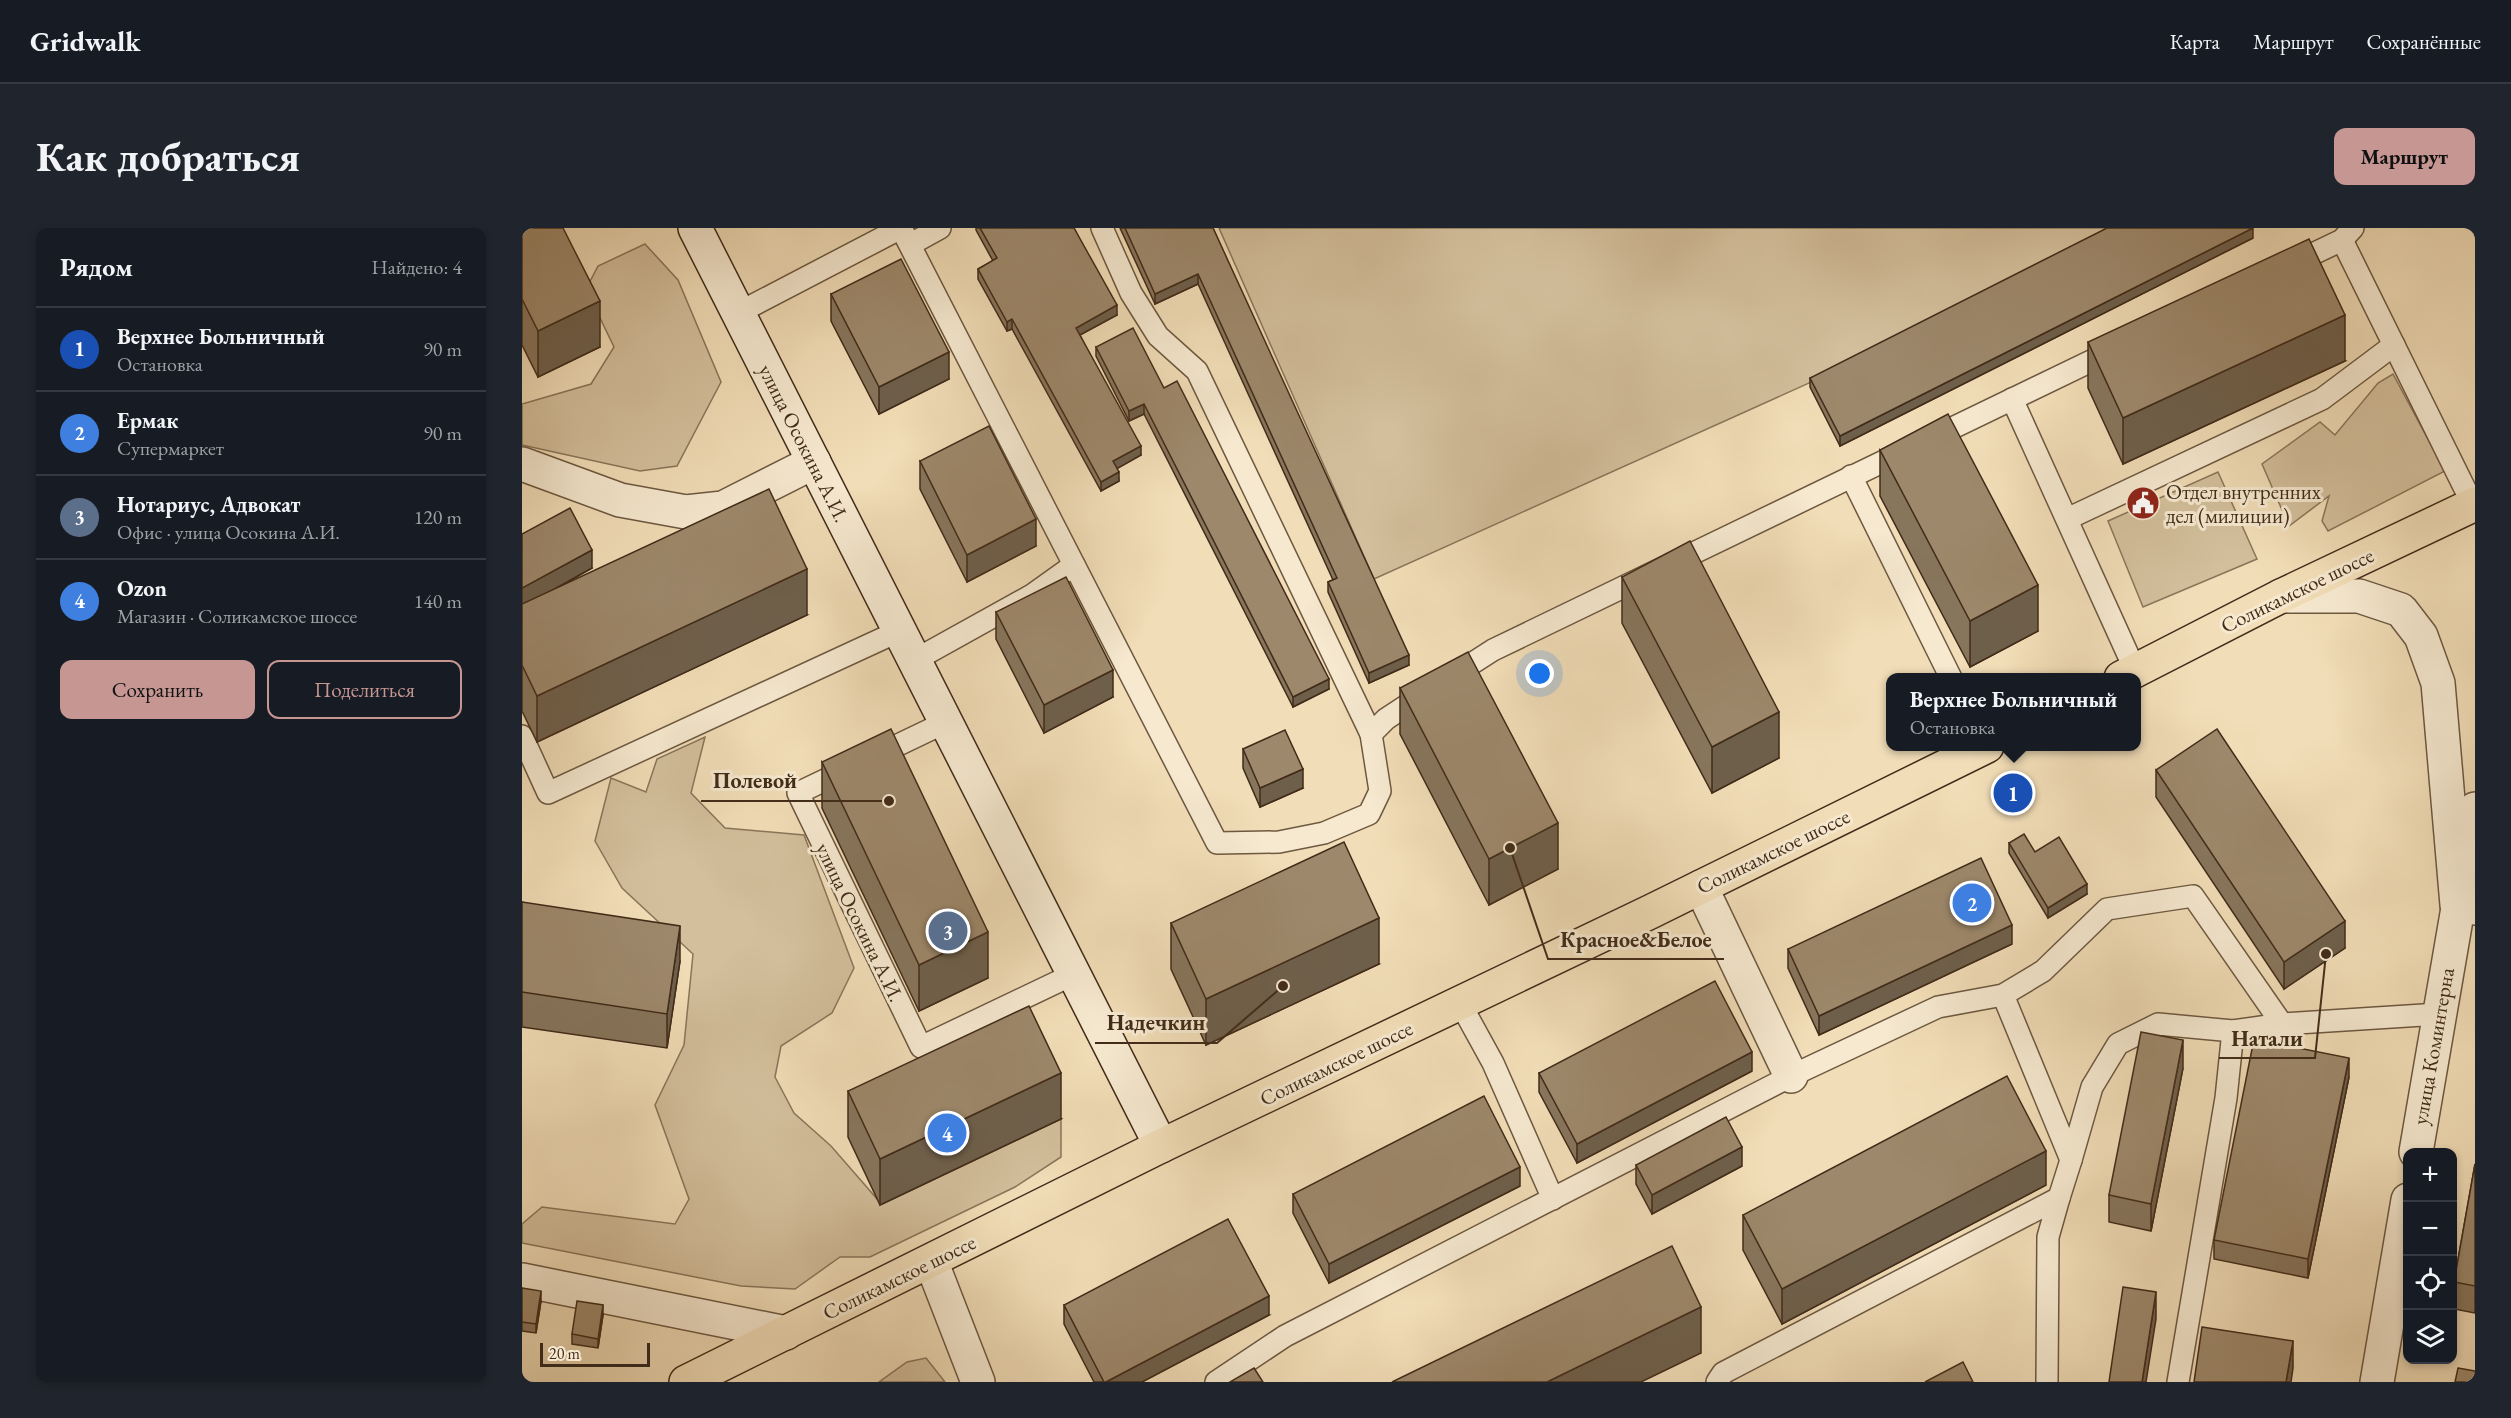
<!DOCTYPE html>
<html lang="ru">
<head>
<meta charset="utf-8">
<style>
  :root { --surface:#171b24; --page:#20242c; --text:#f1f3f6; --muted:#9ea1a6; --line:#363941; --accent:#c59692 }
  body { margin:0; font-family:"EB Garamond",serif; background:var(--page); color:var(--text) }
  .controls { position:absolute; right:18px; bottom:18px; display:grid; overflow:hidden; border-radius:12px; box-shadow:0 3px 9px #0003 }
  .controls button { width:54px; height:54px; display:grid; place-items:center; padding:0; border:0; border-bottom:2px solid var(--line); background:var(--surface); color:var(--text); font:30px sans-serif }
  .scale { position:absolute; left:18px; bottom:15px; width:110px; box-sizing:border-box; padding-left:6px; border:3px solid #412b19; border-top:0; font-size:16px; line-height:21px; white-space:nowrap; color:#412b19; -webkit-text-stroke:4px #f6e9d0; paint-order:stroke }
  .you { position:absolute; left:1018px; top:446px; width:21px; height:21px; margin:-15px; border:4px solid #fff; border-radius:50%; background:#1a73e8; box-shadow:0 0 0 9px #1a73e833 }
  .badge { display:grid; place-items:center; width:39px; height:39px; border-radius:50%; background:var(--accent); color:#fff; font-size:20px; font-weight:700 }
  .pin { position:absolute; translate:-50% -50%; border:3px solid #fff; box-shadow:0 2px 6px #0006 }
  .popup { position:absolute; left:1364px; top:445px; width:255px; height:78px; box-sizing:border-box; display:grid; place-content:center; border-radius:12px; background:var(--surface); filter:drop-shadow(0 2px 4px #0005); font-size:20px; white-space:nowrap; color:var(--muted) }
  .popup b { font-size:22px; color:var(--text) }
  .popup::after { content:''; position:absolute; left:50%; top:100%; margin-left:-12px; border:12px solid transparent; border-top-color:var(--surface) }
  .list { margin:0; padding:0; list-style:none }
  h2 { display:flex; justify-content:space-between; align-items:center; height:78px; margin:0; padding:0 24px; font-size:26px }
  h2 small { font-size:20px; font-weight:400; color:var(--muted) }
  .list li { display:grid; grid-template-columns:39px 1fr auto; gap:18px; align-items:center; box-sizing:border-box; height:84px; padding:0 24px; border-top:2px solid var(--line) }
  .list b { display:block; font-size:22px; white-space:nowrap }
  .list p { margin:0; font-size:20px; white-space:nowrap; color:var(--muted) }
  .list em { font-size:20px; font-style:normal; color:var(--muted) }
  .actions { display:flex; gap:12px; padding:18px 24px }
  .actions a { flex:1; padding:14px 0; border:2px solid var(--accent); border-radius:12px; text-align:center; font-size:21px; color:var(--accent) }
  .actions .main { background:var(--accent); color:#111 }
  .icon { flex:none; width:33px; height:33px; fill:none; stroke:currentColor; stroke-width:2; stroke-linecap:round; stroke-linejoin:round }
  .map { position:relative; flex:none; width:1953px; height:1154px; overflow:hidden; border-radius:12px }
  header { display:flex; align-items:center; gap:36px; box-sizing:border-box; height:84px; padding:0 30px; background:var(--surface); border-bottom:2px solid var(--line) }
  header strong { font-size:28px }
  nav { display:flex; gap:33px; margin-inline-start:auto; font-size:21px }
  .intro { display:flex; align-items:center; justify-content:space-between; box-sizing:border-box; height:144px; padding:0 36px }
  h1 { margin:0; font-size:42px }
  .button { padding:15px 27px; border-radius:12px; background:var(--accent); color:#111; font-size:21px; font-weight:700 }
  main { display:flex; gap:36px; padding:0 36px }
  aside { flex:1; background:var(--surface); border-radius:12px; box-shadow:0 3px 9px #0003 }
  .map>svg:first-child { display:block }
  .green { fill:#d3bf9c; stroke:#8a755a; stroke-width:1.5 }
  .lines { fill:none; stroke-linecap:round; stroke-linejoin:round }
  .lane-casing { stroke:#6d5840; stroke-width:24 }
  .street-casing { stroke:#6d5840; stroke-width:36 }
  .secondary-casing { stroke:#412b19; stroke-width:36 }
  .highway-casing { stroke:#412b19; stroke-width:36 }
  .lane { stroke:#f6e9d0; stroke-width:21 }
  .street { stroke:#f6e9d0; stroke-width:33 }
  .secondary { stroke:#f6e9d0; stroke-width:33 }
  .highway { stroke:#f1ddb7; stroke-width:33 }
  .wall { fill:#87755c; stroke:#412b19; stroke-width:1.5 }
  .shaded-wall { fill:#6e5f4b; stroke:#412b19; stroke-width:1.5 }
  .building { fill:#9d886b; stroke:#412b19; stroke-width:1.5 }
  .labels { text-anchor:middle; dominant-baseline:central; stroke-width:6; stroke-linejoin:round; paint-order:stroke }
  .street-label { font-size:21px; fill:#412b19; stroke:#f6e9d0 }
  .poi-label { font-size:21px; fill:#412b19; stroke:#f6e9d0; text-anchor:start }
  .leader { fill:none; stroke:#412b19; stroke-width:2 }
  .callout-dot { fill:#412b19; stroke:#f6e9d0; stroke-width:2 }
  .callout-label { font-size:22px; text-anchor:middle; font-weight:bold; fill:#412b19; stroke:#f6e9d0; stroke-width:6; stroke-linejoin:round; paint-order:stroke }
</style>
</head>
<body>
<header>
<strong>Gridwalk</strong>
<nav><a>Карта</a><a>Маршрут</a><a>Сохранённые</a></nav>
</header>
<div class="intro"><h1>Как добраться</h1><a class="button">Маршрут</a></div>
<main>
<aside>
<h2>Рядом<small>Найдено: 4</small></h2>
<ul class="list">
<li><span class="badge" style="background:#1a4fb4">1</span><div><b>Верхнее Больничный</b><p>Остановка</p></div><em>90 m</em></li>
<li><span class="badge" style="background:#3f7fe0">2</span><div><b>Ермак</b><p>Супермаркет</p></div><em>90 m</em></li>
<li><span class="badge" style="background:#5c6f8a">3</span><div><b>Нотариус, Адвокат</b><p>Офис · улица Осокина А.И.</p></div><em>120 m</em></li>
<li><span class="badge" style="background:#3f7fe0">4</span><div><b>Ozon</b><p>Магазин · Соликамское шоссе</p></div><em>140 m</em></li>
</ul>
<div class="actions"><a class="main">Сохранить</a><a>Поделиться</a></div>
</aside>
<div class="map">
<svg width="1953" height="1154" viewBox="0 0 1953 1154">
  <rect width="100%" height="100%" fill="#f1ddb7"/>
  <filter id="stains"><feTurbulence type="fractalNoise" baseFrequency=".00333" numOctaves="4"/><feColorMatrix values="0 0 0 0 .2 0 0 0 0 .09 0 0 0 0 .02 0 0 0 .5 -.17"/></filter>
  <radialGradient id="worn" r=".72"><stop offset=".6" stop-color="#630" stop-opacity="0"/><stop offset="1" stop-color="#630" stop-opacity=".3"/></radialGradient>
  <!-- green -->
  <g class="green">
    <path d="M697 0H1631L852 351Z"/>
    <path d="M123 16 156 52 199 154 155 238 118 243 0 217V176L69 156 92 119 64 61 76 38Z"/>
    <path d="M1871 146 1923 243 1806 303 1800 293 1807 268 1767 298 1740 236 1798 194 1813 207 1856 155Z"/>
    <path d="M1696 244 1735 331 1621 379 1586 293Z"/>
    <path d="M183 509 169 565 203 600 282 607 332 740 310 785 259 818 253 849 272 885 309 918 356 972 539 891V929L493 959 348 1029H318L273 1061 219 1058 0 1015V996L20 979 153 996 167 971 133 877 162 817 171 726 100 660 73 613 89 550 124 564 135 531Z"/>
    <path d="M404 1130 423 1154H357L385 1134Z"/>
  </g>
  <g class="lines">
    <!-- lane casing -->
    <g class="lane-casing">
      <g id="lane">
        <path d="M379 0 695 615 757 614 802 605 847 586 858 563 849 506 864 491 902 466"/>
        <path d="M580 0 609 65 636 108 675 143 849 506"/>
        <path d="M1820 12 1951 277"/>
        <path d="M389 16 418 0"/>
        <path d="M1768 37 1820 12 1831 0"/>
        <path d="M216 85 379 0"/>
        <path d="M1490 171 1613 442"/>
        <path d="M1329 248 1429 450"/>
        <path d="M1545 291 1800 171 1872 117"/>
        <path d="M393 432 510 367 552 337"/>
        <path d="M929 449 971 422 1592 122"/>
        <path d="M424 494 276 565 399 819 552 746"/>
        <path d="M0 508 26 565 377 403"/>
        <path d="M1481 767 1549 932 1537 970"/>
        <path d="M938 775 971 835 1031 971"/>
        <path d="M1549 932 1570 859 1596 816 1636 796 1711 803 1760 796 1917 786"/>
        <path d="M694 1154 763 1108 1269 848 1416 779 1481 767 1521 743 1585 681 1671 668 1760 796"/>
        <path d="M1195 1154 1201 1145 1537 970 1526 1009 1525 1154"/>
        <path d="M1656 1154 1704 870 1711 803"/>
      </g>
    </g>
    <!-- street casing -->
    <g class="street-casing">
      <g id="street">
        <path d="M0 236 98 272 164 284 201 280 292 234"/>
        <path d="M1759 368H1837L1879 382 1899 408 1916 455 1935 677 1953 680"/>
        <path d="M1179 659 1269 848"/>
        <path d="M1894 924 1953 581"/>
        <path d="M409 1033 456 1154"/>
        <path d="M0 1052 264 1105"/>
        <path d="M1855 1154 1886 972"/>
      </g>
    </g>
    <!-- secondary casing -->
    <g class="secondary-casing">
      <path id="secondary" d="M173 0 639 918"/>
    </g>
    <!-- highway casing -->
    <g class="highway-casing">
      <g id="highway">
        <path d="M1599 450 1759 368 1953 276"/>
        <path d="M164 1154 639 918 1128 684 1465 518"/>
      </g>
    </g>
    <!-- lane -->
    <use href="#lane" class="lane"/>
    <!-- street -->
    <use href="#street" class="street"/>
    <!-- secondary -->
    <use href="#secondary" class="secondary"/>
    <!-- highway -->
    <use href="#highway" class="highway"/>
  </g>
  <!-- wall -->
  <g class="wall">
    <path d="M0 0 78 119 16 149 0 117Z"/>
    <path d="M454 0H552L595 87 558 107 619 227 595 240 597 253 579 263 490 101 485 103 456 51V41L471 33 454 2Z"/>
    <path d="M598 0H691L887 437 847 455 806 364V354L811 352 676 56 633 76Z"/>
    <path d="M1731 10 1318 218 1288 159V150Z"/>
    <path d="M309 66 427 151 357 186 309 93Z"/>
    <path d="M1566 114 1823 133 1601 236 1566 160Z"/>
    <path d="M574 119 642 160 807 461 771 479 622 186 607 193 574 128Z"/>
    <path d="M1358 222 1516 403 1448 439 1358 268Z"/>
    <path d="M398 233 514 318 445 354 398 261Z"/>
    <path d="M0 306 70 340 32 362 285 387 15 514 0 483Z"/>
    <path d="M1100 349 1257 530 1190 565 1100 395Z"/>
    <path d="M474 384 591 469 522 505 474 411Z"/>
    <path d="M878 460 1036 641 967 677 878 506Z"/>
    <path d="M721 521 781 560 738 579 721 540Z"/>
    <path d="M300 534 466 750 397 783 300 580Z"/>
    <path d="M1634 542 1823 720 1762 761 1634 569Z"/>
    <path d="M1487 615 1513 624 1565 666 1526 690 1487 625Z"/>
    <path d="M0 674 158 733 145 820 0 799Z"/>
    <path d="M649 695 857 736 684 817 649 741Z"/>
    <path d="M1490 716 1297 807 1266 740V721Z"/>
    <path d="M1661 840 1629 1003 1587 994V967Z"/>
    <path d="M1230 843 1055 935 1017 864V845Z"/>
    <path d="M1827 849 1786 1050 1692 1031V1012Z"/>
    <path d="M326 863 539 891 358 977 326 909Z"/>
    <path d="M1953 936V1085L1932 1081V1054Z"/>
    <path d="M1114 937 1220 938 1130 986 1114 956Z"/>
    <path d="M1524 957 1260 1096 1221 1022V987Z"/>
    <path d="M998 958 807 1055 771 985V966Z"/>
    <path d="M0 1060 19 1073 14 1105 0 1103Z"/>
    <path d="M542 1077 747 1087 620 1154H572L542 1096Z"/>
    <path d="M81 1087 76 1120 50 1116V1106Z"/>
  </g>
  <!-- shaded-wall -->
  <g class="shaded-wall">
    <path d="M1731 0V10L1318 218V208Z"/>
    <path d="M676 46V56L633 76V66Z"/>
    <path d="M78 73V119L16 149V103Z"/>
    <path d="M595 77V87L554 109V100Z"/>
    <path d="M1823 87V133L1601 236V190Z"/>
    <path d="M490 91V101L485 103V94Z"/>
    <path d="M427 124V151L357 186V159Z"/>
    <path d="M622 176V186L607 193V183Z"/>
    <path d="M619 218V227L591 243V233Z"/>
    <path d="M597 244V253L579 263V254Z"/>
    <path d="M514 291V318L445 354V327Z"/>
    <path d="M70 322V340L0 379V360Z"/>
    <path d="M285 341V387L15 514V468Z"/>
    <path d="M1516 357V403L1448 439V393Z"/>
    <path d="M887 427V437L847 455V445Z"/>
    <path d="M591 442V469L522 505V477Z"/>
    <path d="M807 451V461L771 479V469Z"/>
    <path d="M1257 484V530L1190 565V519Z"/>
    <path d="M781 541V560L738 579V560Z"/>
    <path d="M1036 595V641L967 677V631Z"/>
    <path d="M1565 656V666L1526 690V680Z"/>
    <path d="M857 690V736L684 817V771Z"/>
    <path d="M1823 693V720L1762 761V734Z"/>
    <path d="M1490 697V716L1297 807V788Z"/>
    <path d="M158 698V733L145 820V786Z"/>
    <path d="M466 704V750L397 783V737Z"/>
    <path d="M1661 812V840L1629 1003V976Z"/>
    <path d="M1230 824V843L1055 935V916Z"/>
    <path d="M1827 830V849L1786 1050V1031Z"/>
    <path d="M539 845V891L358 977V931Z"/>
    <path d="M1220 919V938L1130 986V967Z"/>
    <path d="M1524 923V957L1260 1096V1061Z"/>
    <path d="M998 939V958L807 1055V1036Z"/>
    <path d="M19 1063V1073L14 1105V1096Z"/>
    <path d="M1634 1064V1091L1624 1154H1620Z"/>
    <path d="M747 1068V1087L620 1154H584Z"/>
    <path d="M81 1077V1087L76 1120V1111Z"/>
    <path d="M1179 1079V1125L1119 1154H1025Z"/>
    <path d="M1771 1113V1140L1769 1154H1764Z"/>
  </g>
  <!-- building -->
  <g class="building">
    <path d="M0 0H41L78 73 16 103 0 71Z"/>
    <path d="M458 0H552L595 77 554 100 619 218 591 233 597 244 579 254 490 91 485 94 456 41 475 30Z"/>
    <path d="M603 0H691L887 427 847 445 806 354 815 350 676 46 633 66Z"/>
    <path d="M1585 0H1731L1318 208 1288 150Z"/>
    <path d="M1787 11 1823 87 1601 190 1566 114Z"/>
    <path d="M379 31 427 124 357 159 309 66Z"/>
    <path d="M611 100 642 160 655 153 807 451 771 469 622 176 607 183 574 119Z"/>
    <path d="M1426 186 1516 357 1448 393 1358 222Z"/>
    <path d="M467 198 514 291 445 327 398 233Z"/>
    <path d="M247 261 285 341 15 468 0 437V376Z"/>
    <path d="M48 280 70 322 0 360V306Z"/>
    <path d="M1168 313 1257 484 1190 519 1100 349Z"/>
    <path d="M544 349 591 442 522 477 474 384Z"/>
    <path d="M946 424 1036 595 967 631 878 460Z"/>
    <path d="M369 501 466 704 397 737 300 534Z"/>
    <path d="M1695 501 1823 693 1762 734 1634 542Z"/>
    <path d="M763 502 781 541 738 560 721 521Z"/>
    <path d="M1502 606 1513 624 1537 609 1565 656 1526 680 1487 615Z"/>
    <path d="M822 614 857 690 684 771 649 695Z"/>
    <path d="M1459 630 1490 697 1297 788 1266 721Z"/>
    <path d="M0 674 158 698 145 786 0 764Z"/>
    <path d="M1193 753 1230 824 1055 916 1017 845Z"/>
    <path d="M507 778 539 845 358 931 326 863Z"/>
    <path d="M1619 804 1661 812 1629 976 1587 967Z"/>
    <path d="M1732 811 1827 830 1786 1031 1692 1012Z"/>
    <path d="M1485 848 1524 923 1260 1061 1221 987Z"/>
    <path d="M962 868 998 939 807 1036 771 966Z"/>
    <path d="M1204 889 1220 919 1130 967 1114 937Z"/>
    <path d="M1953 936V1058L1932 1054Z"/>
    <path d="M706 991 747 1068 584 1154H582L542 1077Z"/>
    <path d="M1150 1018 1179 1079 1025 1154H870Z"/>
    <path d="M1601 1059 1634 1064 1620 1154H1587Z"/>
    <path d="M0 1060 19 1063 14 1096 0 1094Z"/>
    <path d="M55 1073 81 1077 76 1111 50 1106Z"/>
    <path d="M1680 1099 1771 1113 1764 1154H1672Z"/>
    <path d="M1441 1134 1451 1154H1403Z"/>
    <path d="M732 1140 741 1154H708Z"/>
    <path d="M1936 1140 1953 1143V1154H1933Z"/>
  </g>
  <!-- icons -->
  <defs>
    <g id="civic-disc" transform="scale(1.725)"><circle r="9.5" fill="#8f2418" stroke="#f6e9d0"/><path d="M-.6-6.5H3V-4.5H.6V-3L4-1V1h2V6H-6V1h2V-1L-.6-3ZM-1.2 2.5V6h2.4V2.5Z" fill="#fff"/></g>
  </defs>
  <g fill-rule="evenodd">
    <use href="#civic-disc" x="1621" y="275"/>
  </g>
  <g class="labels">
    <!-- street labels -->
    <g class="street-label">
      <text transform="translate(282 215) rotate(63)">улица Осокина А.И.</text>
      <text transform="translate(1775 362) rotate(-26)">Соликамское шоссе</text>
      <text transform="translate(1251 623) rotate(-26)">Соликамское шоссе</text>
      <text transform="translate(338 694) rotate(64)">улица Осокина А.И.</text>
      <text transform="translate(1911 818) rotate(-80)">улица Коминтерна</text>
      <text transform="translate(814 835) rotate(-26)">Соликамское шоссе</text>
      <text transform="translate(377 1049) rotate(-26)">Соликамское шоссе</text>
    </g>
    <!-- poi labels -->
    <g class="poi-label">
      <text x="1644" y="263">Отдел внутренних<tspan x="1644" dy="24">дел (милиции)</tspan></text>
    </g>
  </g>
  <!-- callouts -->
  <path class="leader" d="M367 573L286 573H179M988 620L1026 731H1202M761 758L695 815H573M1804 726L1793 830H1697"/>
  <g class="callout-dot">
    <circle cx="367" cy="573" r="6"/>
    <circle cx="988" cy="620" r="6"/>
    <circle cx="761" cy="758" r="6"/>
    <circle cx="1804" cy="726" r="6"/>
  </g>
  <g class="callout-label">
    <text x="233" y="560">Полевой</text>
    <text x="1114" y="719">Красное&amp;Белое</text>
    <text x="634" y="802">Надечкин</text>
    <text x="1745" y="818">Натали</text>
  </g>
  <rect width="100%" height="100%" filter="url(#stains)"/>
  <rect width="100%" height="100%" fill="url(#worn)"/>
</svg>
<div class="controls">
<button>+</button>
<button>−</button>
<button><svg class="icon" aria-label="locate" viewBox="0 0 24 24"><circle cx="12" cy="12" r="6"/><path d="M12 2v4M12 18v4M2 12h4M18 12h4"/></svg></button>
<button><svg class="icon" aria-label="layers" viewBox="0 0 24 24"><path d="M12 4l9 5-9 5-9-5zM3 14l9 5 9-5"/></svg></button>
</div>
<div class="scale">20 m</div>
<div class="you"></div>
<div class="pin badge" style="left:1491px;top:565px;background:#1a4fb4">1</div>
<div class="popup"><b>Верхнее Больничный</b>Остановка</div>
<div class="pin badge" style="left:1450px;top:675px;background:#3f7fe0">2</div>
<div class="pin badge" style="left:426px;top:703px;background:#5c6f8a">3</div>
<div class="pin badge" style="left:425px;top:905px;background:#3f7fe0">4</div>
</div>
</main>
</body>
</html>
